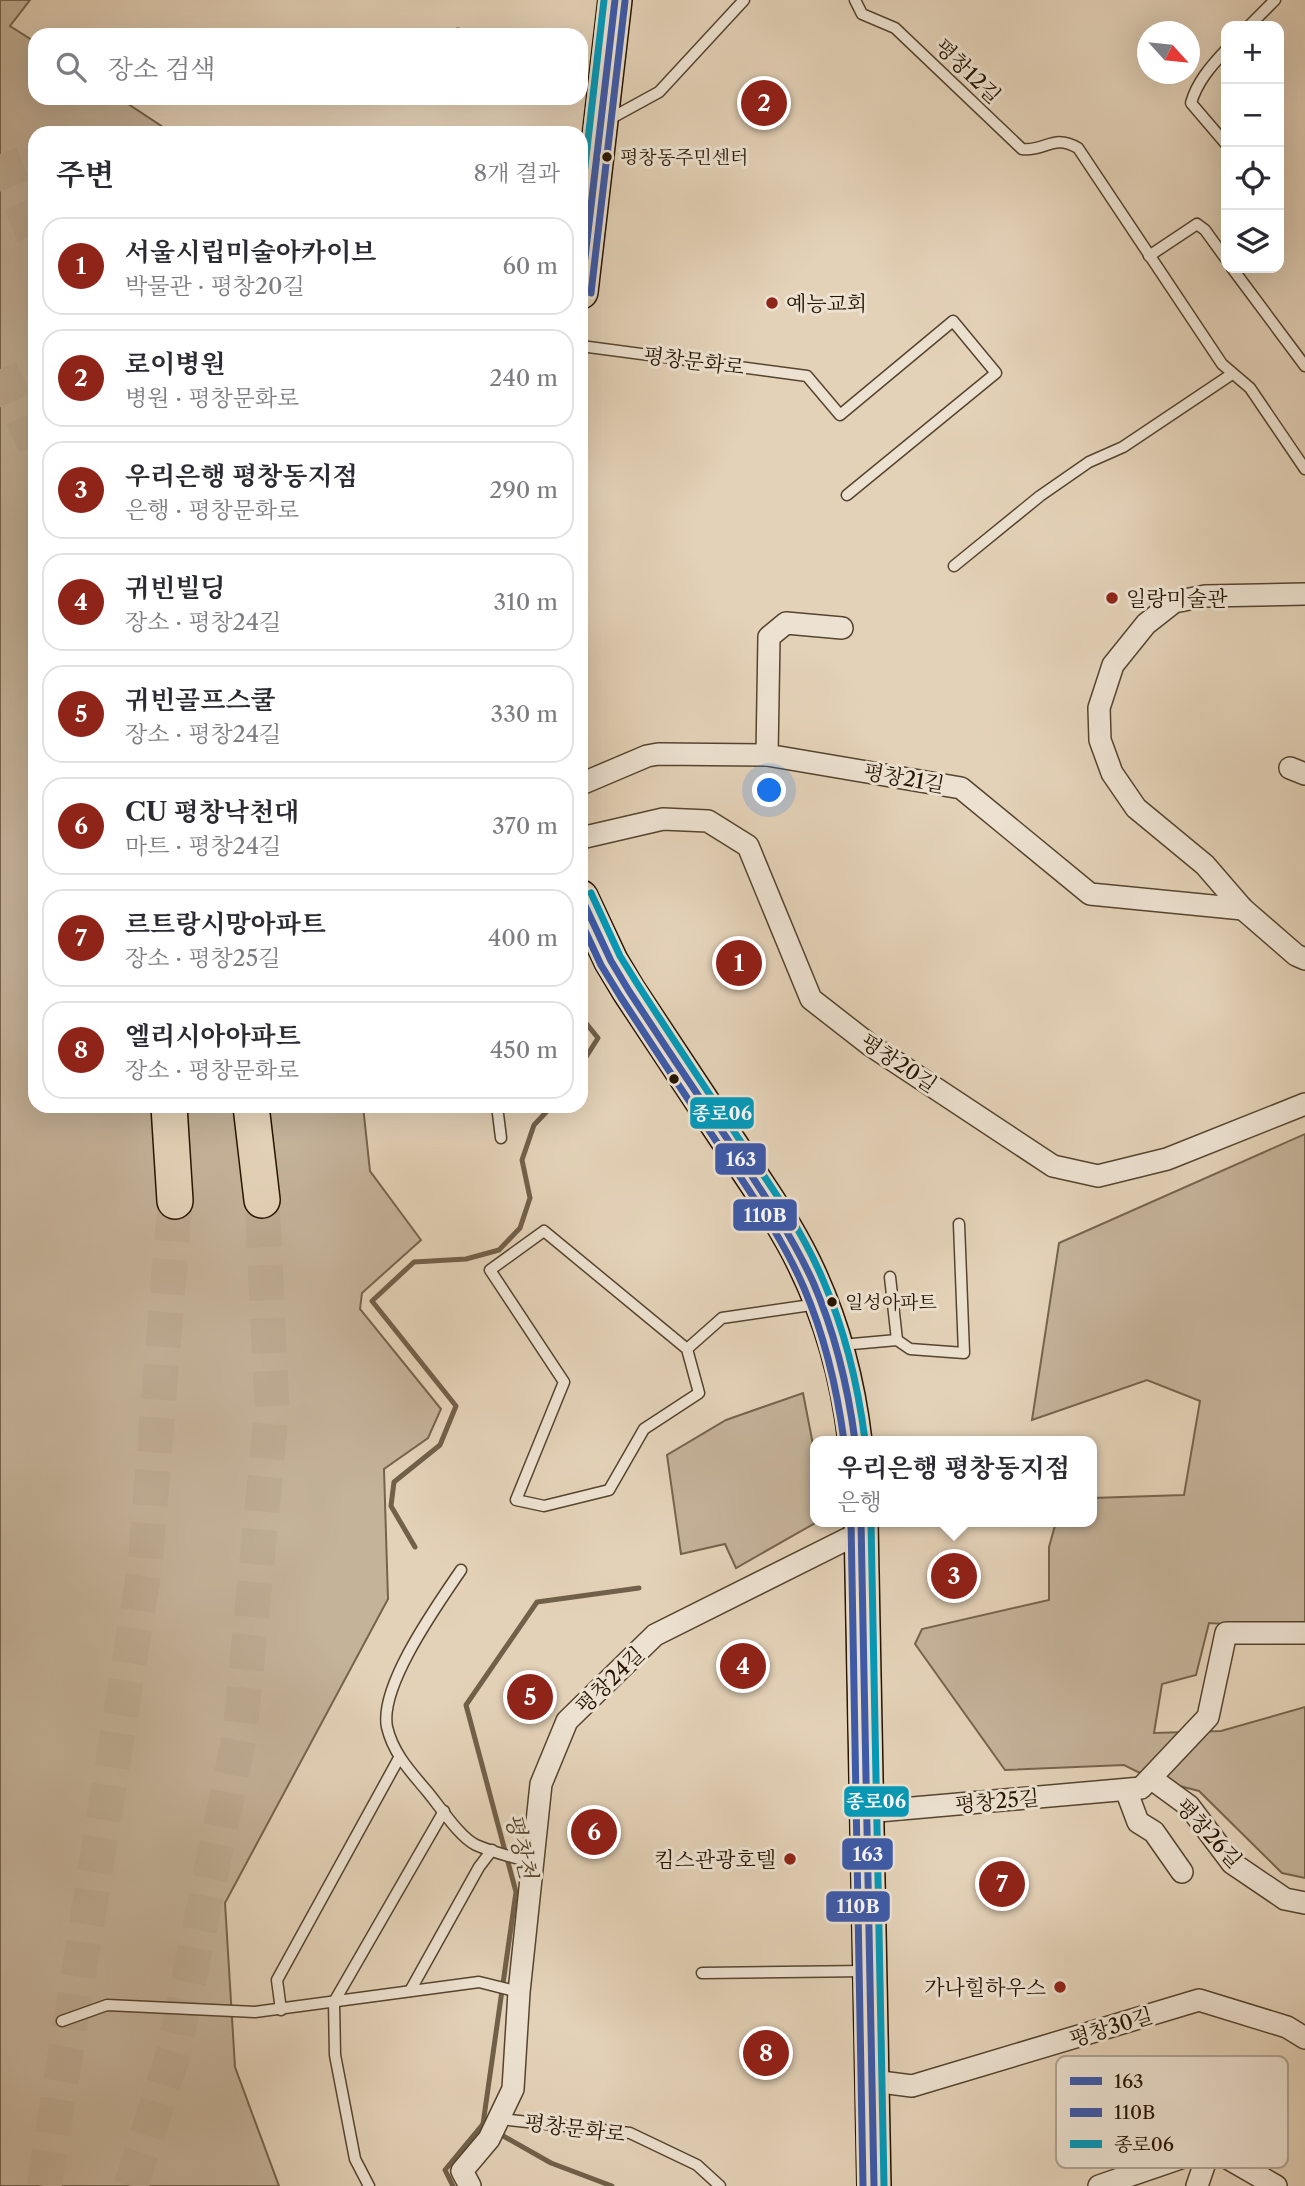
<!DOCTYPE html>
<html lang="ko">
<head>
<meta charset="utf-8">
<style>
  :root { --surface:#fff; --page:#f7f7f7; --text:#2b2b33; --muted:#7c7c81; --line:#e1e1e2; --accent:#8f2418 }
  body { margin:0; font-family:"Libre Caslon Text","Noto Serif KR",serif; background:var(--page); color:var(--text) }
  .controls { position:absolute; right:21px; top:21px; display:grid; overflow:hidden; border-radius:14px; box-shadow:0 7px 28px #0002 }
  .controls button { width:63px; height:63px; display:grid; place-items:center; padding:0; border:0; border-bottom:2px solid var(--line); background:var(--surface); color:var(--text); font:35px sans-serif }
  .compass { position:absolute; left:1137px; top:21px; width:63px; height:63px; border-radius:50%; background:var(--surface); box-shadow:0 7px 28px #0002; rotate:117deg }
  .you { position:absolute; left:770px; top:791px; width:24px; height:24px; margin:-18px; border:5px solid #fff; border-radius:50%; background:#1a73e8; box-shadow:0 0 0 10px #1a73e833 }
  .badge { display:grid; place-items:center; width:46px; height:46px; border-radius:50%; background:var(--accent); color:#fff; font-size:23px; font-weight:700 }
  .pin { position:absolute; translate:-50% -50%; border:4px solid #fff; box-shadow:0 2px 7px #0006 }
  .popup { position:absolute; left:810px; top:1436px; width:287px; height:91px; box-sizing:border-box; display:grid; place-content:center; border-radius:14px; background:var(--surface); filter:drop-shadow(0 2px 5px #0005); font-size:23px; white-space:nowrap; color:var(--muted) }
  .popup b { font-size:26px; color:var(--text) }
  .popup::after { content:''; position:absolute; left:50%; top:100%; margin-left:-14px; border:14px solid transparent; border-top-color:var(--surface) }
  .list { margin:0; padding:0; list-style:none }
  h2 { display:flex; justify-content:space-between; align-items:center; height:91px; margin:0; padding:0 28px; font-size:30px }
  h2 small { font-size:23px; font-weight:400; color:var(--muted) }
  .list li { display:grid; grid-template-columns:46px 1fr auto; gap:21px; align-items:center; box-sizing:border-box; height:98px; margin:0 14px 14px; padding:0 14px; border:2px solid var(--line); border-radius:21px }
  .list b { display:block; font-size:26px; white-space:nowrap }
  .list p { margin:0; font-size:23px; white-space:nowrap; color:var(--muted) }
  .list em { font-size:23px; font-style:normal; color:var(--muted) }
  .icon { flex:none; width:38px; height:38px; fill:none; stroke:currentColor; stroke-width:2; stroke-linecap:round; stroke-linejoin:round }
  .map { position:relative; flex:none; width:1305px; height:2186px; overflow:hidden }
  .search { position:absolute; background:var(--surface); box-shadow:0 7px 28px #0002; left:28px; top:28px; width:560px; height:77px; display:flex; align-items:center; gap:18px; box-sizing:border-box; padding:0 24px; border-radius:21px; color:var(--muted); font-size:26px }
  .panel { position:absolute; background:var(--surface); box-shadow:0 7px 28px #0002; left:28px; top:126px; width:560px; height:987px; border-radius:21px }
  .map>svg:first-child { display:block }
  .green { fill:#c4b299; stroke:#75644d; stroke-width:2 }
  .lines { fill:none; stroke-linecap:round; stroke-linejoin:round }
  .stream { stroke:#71604a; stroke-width:5 }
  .trunk-tunnel { stroke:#beac93; stroke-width:35; stroke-dasharray:35 18; stroke-linecap:butt }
  .service-casing { stroke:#56442f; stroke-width:13 }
  .minor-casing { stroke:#56442f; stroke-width:24 }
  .primary-casing { stroke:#261501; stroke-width:36 }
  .trunk-casing { stroke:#261501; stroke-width:38 }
  .service { stroke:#ede2d1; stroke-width:10 }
  .minor { stroke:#ede2d1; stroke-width:21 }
  .primary { stroke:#e4d2b8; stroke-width:33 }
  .trunk { stroke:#e4d2b8; stroke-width:35 }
  .bus-1-casing { stroke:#ede2d1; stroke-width:12 }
  .bus-2-casing { stroke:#ede2d1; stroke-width:12 }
  .bus-3-casing { stroke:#ede2d1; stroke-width:12 }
  .bus-1 { stroke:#3d5bab; stroke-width:7 }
  .bus-2 { stroke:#3d5bab; stroke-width:7 }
  .bus-3 { stroke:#049aba; stroke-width:7 }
  .bus-dot { fill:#261501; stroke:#ede2d1; stroke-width:2.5 }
  .poi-dot { fill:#8f2418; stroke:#ede2d1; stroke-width:2.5 }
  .labels { text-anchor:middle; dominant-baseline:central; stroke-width:6; stroke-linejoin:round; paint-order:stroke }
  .bus-label { font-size:19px; fill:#261501; stroke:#ede2d1; text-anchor:start }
  .street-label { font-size:21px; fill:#261501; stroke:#ede2d1 }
  .poi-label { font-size:21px; fill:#261501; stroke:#ede2d1; text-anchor:start }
  .water-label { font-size:23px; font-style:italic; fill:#584731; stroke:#ede2d1 }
  .key { fill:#ede2d1; stroke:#b1a493; stroke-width:2 }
  .key-label { font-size:19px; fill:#261501 }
  .line-badge { stroke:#ede2d1; stroke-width:2.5 }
  .badge-label { font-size:19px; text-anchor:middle; font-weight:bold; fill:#fff }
</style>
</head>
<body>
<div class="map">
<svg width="1305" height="2186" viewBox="0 0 1305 2186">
  <rect width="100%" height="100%" fill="#e4d2b8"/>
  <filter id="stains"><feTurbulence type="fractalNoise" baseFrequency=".00286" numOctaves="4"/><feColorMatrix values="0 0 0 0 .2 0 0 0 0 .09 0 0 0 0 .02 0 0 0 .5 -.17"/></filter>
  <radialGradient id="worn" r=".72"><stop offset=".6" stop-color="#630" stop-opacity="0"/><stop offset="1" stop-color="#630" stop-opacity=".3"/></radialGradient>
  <!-- green -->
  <g class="green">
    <path d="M0 0H30L10 26 35 42V98H119L172 133H35V1106H363L370 1171 421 1240 362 1293 360 1309 441 1409 428 1438 384 1469 388 1599 225 1903 235 2067 279 2186H0Z"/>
    <path d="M1305 1134V1629L1209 1623 1196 1675 1162 1684 1154 1733 1221 1731 1305 1707V1878L1282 1873 1199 1791 1152 1779 1124 1765 1005 1770 915 1644 922 1629 1049 1600V1547L1056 1522H1092V1498L1184 1495 1200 1401 1147 1380 1032 1420 1059 1243Z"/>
    <path d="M803 1393 816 1460 817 1522 736 1568 725 1544 681 1554 667 1455 726 1420Z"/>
  </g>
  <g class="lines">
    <!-- stream -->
    <g class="stream">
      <path d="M581 1017 598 1038 581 1065"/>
      <path d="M415 1547 391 1506 394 1482 440 1445 456 1406 372 1301 414 1262 466 1259 499 1250 520 1228 530 1198 522 1160 534 1125 552 1106"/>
      <path d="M489 2128 483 2124 516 1892 466 1705 537 1602 639 1588"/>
      <path d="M498 2133 551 2163 612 2186"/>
      <path d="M453 2186 445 2170 483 2124"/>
    </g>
    <!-- trunk-tunnel -->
    <g class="trunk-tunnel">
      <path d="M0 154 35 239"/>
      <path d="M0 369 35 445"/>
      <path d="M44 2186 145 1565 175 1201"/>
      <path d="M131 2186 174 2051 240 1733 272 1407 262 1200"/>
    </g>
    <!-- service casing -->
    <g class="service-casing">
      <g id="service">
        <path d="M855 0 862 14 895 28 1022 149C1045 152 1053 133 1078 148L1222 364 1250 388 1305 469"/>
        <path d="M1249 26 1275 0"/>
        <path d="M455 35 458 34"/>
        <path d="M1226 50C1211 66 1197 82 1191 103L1226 144"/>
        <path d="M606 121 659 92 744 0"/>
        <path d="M1149 256 1197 224 1205 230 1226 259"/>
        <path d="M1232 268 1305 366"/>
        <path d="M581 346 807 376 840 415 953 321 996 373 847 495"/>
        <path d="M954 566 1040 496 1089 462 1123 447 1232 374"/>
        <path d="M497 1106 501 1138"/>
        <path d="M890 1277 897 1340"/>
        <path d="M841 1345 897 1340 910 1349 964 1353 959 1224"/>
        <path d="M687 1349 699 1393 644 1429 609 1490 544 1506 516 1500 564 1382 490 1270 544 1231 687 1349 722 1318 818 1304"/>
        <path d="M461 1570C438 1604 379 1686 387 1727 393 1753 410 1771 426 1790 439 1805 459 1837 476 1845 494 1853 514 1857 532 1863"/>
        <path d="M702 1973 867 1971"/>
        <path d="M410 1991 479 1867 492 1850"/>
        <path d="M281 2010 277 1980 399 1758"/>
        <path d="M62 2021 107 2005 255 2012 479 1982 519 1992"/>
        <path d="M500 2119 630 2133 697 2165 720 2186"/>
        <path d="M369 2186 355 2159 335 2055 334 2002 444 1811"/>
      </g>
    </g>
    <!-- minor casing -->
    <g class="minor-casing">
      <g id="minor">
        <path d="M1305 594 1205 596 1174 602 1146 624 1113 665 1099 708 1100 740 1112 773 1136 808 1205 865 1243 909 1296 955 1305 959"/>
        <path d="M842 628 786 623 769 637 767 755 961 788 1090 894 1243 909"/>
        <path d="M1290 768 1305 774"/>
        <path d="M581 784 647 756 658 754 767 755"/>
        <path d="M581 838 663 819 708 821 748 846 811 999 870 1045 1053 1166 1098 1176 1167 1159 1305 1104"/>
        <path d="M1152 1779 1189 1806 1232 1863 1285 1899 1305 1903"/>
        <path d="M1126 1790 1138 1822 1154 1832 1182 1872"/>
        <path d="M867 1812 1141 1788 1208 1717 1226 1633H1305"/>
        <path d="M873 2081 912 2086 1199 2000 1287 2027 1305 2038"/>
        <path d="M470 2186 462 2171 489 2139 513 2089 519 1992 541 1784 567 1721 655 1635 861 1532"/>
        <path d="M1099 2186 1210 2148 1276 2186"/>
        <path d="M1197 2186 1210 2148"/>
      </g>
    </g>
    <!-- primary casing -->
    <g class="primary-casing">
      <g id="primary">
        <path d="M581 292 615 0"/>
        <path d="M581 897 611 961 629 991C664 1044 699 1097 735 1151 759 1187 785 1224 804 1263 831 1318 848 1381 855 1441"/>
        <path d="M861 1522 874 2186"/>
      </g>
    </g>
    <!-- trunk casing -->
    <g class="trunk-casing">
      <g id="trunk">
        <path d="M169 1106 175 1201"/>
        <path d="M251 1106 262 1200"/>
      </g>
    </g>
    <!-- service -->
    <use href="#service" class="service"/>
    <!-- minor -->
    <use href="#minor" class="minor"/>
    <!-- primary -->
    <use href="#primary" class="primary"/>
    <!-- trunk -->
    <use href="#trunk" class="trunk"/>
    <!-- bus-1 casing -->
    <g class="bus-1-casing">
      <g id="bus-1">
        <path d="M581 292 615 0"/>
        <path d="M581 897 611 961 629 991C663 1043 697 1094 732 1146 761 1190 791 1234 813 1282 835 1333 848 1387 855 1441"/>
        <path d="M861 1522 874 2186"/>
      </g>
    </g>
    <!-- bus-2 casing -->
    <g class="bus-2-casing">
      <g id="bus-2">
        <path d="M591 293 625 1"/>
        <path d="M581 922 601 965 620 996C654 1048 688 1100 723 1151 752 1195 783 1239 804 1288 825 1337 837 1389 844 1441"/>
        <path d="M851 1522 863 2186"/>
      </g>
    </g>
    <!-- bus-3 casing -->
    <g class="bus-3-casing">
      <g id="bus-3">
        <path d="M581 201 604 0"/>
        <path d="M591 893 620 956 638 985C672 1038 707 1090 741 1142 771 1186 802 1230 823 1280 845 1331 858 1385 865 1440"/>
        <path d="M871 1522 884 2186"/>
      </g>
    </g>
    <!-- bus-1 -->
    <use href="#bus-1" class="bus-1"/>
    <!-- bus-2 -->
    <use href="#bus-2" class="bus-2"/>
    <!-- bus-3 -->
    <use href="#bus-3" class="bus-3"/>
  </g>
  <!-- markers -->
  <g class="bus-dot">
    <circle cx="607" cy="157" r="6"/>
    <circle cx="674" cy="1079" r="6"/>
    <circle cx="832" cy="1302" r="6"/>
  </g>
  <g class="poi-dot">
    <circle cx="772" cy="303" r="7"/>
    <circle cx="1112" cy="598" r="7"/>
    <circle cx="790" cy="1859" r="7"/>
    <circle cx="1060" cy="1987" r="7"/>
  </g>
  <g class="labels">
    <!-- bus labels -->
    <g class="bus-label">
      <text x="620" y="157">평창동주민센터</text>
      <text x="845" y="1302">일성아파트</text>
    </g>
    <!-- street labels -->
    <g class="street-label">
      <text transform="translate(968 71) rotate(44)">평창12길</text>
      <text transform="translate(694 361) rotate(7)">평창문화로</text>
      <text transform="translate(904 778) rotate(10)">평창21길</text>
      <text transform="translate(899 1063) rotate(34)">평창20길</text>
      <text transform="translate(610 1680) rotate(-44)">평창24길</text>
      <text transform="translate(997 1801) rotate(-5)">평창25길</text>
      <text transform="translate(1209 1833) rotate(47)">평창26길</text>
      <text transform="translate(1111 2027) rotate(-17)">평창30길</text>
      <text transform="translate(575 2128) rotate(7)">평창문화로</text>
    </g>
    <!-- poi labels -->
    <g class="poi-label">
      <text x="786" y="303">예능교회</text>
      <text x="1126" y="598">일랑미술관</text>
      <text x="776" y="1859" text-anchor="end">킴스관광호텔</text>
      <text x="1046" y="1987" text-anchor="end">가나힐하우스</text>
    </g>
    <!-- water labels -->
    <g class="water-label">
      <text transform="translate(521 1846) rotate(76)">평창천</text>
    </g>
  </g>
  <!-- legend -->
  <rect x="1056" y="2056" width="232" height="112" rx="10" class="key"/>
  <rect x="1070" y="2077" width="32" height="8" fill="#3d5bab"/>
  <rect x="1070" y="2108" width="32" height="9" fill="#3d5bab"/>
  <rect x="1070" y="2140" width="32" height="8" fill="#049aba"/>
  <g class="key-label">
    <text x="1114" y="2088">163</text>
    <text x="1114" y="2119">110B</text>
    <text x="1114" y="2151">종로06</text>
  </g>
  <g class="line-badge">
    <rect x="689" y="1096" width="66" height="34" rx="7" fill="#049aba"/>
    <rect x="714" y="1142" width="53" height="34" rx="7" fill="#3d5bab"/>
    <rect x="732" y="1198" width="66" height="34" rx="7" fill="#3d5bab"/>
    <rect x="843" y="1785" width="67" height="33" rx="7" fill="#049aba"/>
    <rect x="841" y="1837" width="53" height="34" rx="7" fill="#3d5bab"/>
    <rect x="825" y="1890" width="66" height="33" rx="7" fill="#3d5bab"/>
  </g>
  <g class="badge-label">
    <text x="722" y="1120">종로06</text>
    <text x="741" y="1166">163</text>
    <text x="765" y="1222">110B</text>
    <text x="876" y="1808">종로06</text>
    <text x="868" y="1861">163</text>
    <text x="858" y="1913">110B</text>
  </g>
  <rect width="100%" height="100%" filter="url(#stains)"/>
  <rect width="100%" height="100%" fill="url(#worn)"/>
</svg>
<div class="controls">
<button>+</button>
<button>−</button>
<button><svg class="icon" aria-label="locate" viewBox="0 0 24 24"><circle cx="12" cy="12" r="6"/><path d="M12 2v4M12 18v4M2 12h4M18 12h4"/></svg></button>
<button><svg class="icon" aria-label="layers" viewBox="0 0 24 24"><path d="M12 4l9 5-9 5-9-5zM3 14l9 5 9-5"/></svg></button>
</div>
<svg class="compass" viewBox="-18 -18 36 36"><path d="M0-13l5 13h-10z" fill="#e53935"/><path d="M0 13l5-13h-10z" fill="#7c7c81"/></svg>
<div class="you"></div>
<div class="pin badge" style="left:739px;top:963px">1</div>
<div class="pin badge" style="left:764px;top:103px">2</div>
<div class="pin badge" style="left:954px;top:1576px">3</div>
<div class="popup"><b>우리은행 평창동지점</b>은행</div>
<div class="pin badge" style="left:743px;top:1666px">4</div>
<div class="pin badge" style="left:530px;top:1697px">5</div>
<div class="pin badge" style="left:594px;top:1832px">6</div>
<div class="pin badge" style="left:1002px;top:1884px">7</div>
<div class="pin badge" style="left:766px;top:2053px">8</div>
<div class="search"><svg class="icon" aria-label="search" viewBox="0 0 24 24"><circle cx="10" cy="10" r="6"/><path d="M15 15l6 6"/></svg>장소 검색</div>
<section class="panel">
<h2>주변<small>8개 결과</small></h2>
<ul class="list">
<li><span class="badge">1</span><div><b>서울시립미술아카이브</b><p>박물관 · 평창20길</p></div><em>60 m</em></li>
<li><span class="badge">2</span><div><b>로이병원</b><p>병원 · 평창문화로</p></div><em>240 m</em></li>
<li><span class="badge">3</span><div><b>우리은행 평창동지점</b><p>은행 · 평창문화로</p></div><em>290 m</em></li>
<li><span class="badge">4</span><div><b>귀빈빌딩</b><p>장소 · 평창24길</p></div><em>310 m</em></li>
<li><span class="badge">5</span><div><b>귀빈골프스쿨</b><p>장소 · 평창24길</p></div><em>330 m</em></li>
<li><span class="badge">6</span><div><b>CU 평창낙천대</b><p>마트 · 평창24길</p></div><em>370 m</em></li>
<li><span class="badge">7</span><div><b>르트랑시망아파트</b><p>장소 · 평창25길</p></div><em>400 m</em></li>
<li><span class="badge">8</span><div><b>엘리시아아파트</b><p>장소 · 평창문화로</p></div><em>450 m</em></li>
</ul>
</section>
</div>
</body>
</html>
